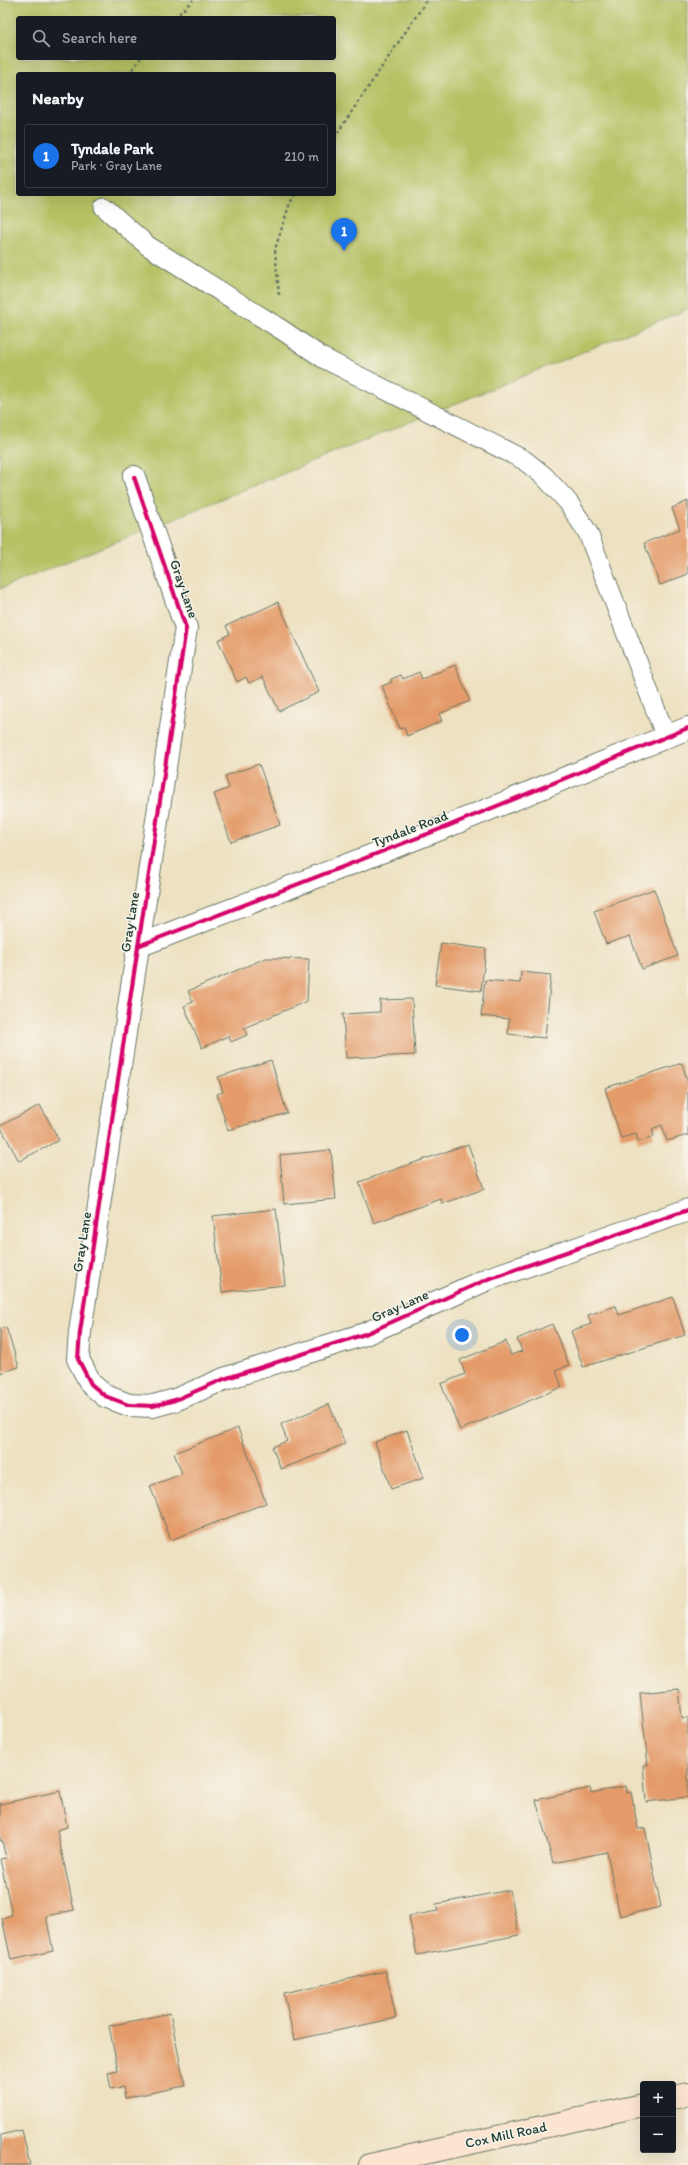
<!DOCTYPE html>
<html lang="en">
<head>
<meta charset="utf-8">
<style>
  :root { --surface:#171b24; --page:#20242c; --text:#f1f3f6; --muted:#9ea1a6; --line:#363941; --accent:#1a73e8 }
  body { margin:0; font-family:Itim,sans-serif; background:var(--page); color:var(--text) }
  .controls { position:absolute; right:12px; bottom:12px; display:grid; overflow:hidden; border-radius:4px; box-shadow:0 4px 16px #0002 }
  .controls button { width:36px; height:36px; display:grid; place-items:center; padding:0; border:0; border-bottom:1px solid var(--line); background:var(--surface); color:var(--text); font:20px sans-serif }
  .you { position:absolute; left:462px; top:1335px; width:14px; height:14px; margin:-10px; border:3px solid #fff; border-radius:50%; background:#1a73e8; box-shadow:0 0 0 6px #1a73e833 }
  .badge { display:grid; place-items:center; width:26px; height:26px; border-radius:50%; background:var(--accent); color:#fff; font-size:13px; font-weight:700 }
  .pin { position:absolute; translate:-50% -33px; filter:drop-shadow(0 1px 2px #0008) }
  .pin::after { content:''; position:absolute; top:21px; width:14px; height:12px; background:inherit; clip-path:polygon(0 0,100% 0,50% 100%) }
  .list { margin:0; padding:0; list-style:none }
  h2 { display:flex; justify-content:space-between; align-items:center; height:52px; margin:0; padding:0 16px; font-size:17px }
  h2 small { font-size:13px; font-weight:400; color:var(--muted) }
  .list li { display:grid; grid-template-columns:26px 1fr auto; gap:12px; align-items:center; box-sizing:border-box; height:64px; margin:0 8px 8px; padding:0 8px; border:1px solid var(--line); border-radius:4px }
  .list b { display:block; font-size:15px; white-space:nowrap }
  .list p { margin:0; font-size:13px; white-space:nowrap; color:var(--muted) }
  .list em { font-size:13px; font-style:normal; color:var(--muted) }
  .icon { flex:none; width:22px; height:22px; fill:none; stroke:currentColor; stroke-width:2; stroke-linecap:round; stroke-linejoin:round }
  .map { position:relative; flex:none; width:688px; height:2165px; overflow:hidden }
  .search { position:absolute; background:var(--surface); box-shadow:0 4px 16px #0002; left:16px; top:16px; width:320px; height:44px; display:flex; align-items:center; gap:10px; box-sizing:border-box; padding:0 14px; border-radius:4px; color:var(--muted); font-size:15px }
  .panel { position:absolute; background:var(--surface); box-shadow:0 4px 16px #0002; left:16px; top:72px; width:320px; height:124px; border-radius:4px }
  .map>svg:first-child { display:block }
  .green { fill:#b6c163; stroke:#6a7f4c; fill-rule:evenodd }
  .building { fill:#e49b69 }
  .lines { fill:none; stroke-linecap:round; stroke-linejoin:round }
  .lane-casing { stroke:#677665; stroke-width:21 }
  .street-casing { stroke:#677665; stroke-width:24 }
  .secondary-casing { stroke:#677665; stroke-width:24 }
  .path { stroke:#677665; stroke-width:2.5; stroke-dasharray:3 3; stroke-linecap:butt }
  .lane { stroke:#fff; stroke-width:19 }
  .street { stroke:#fff; stroke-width:22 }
  .secondary { stroke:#fce5d0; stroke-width:22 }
  .cycleway-casing { stroke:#f7f3e8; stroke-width:6 }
  .cycleway { stroke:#d6006c; stroke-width:4 }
  .labels { text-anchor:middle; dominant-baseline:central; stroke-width:3; stroke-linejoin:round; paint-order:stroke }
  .street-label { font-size:14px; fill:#1f3d34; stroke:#f7f3e8 }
</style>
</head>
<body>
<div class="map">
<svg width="688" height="2165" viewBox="0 0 688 2165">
  <rect width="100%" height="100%" fill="#f7f3e8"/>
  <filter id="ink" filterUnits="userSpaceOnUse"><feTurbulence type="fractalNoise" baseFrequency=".025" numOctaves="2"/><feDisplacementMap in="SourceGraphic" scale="8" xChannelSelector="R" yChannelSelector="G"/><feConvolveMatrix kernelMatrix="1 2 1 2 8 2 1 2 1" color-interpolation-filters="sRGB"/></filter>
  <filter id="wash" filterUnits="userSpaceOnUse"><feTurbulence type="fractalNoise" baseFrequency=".012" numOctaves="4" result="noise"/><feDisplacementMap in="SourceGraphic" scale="16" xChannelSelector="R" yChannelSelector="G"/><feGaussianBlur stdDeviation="0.9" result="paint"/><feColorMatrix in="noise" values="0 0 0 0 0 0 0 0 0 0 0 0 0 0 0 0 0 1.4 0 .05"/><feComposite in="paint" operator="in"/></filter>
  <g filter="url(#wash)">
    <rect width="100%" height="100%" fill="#ede1c1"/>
    <!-- green -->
    <path class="green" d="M0 0H688V309L0 589ZM18 18H334V58H18ZM18 74H334V194H18Z"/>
    <g id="blocks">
      <!-- building -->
      <g class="building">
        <path d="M688 501V574L660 585 644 543 680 529 672 508Z"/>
        <path d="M278 602 319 692 279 711 263 677 249 683 246 677 237 682 218 640 230 634 226 626Z"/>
        <path d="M455 665 470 701 439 714 442 721 407 736 404 727 400 729 382 686 392 682 391 679 401 675 403 679 419 672 422 679Z"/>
        <path d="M259 764 280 825 231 842 214 794 229 788 225 776Z"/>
        <path d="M654 889 678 956 642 969 630 936 606 944 594 911Z"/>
        <path d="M441 943 486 949 481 991 435 985Z"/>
        <path d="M266 958 309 959 307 1001 244 1028 247 1035 231 1042 228 1036 202 1048 184 1006 193 1002 188 991Z"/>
        <path d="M521 972 551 975 545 1038 508 1034 509 1019 481 1016 485 980 520 983Z"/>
        <path d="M412 999 415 1055 346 1058 343 1014 380 1012V1000Z"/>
        <path d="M271 1060 287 1113 228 1130 217 1094 223 1092 218 1077Z"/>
        <path d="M682 1063 688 1083V1135L667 1141 662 1125 652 1129 654 1137 638 1142 636 1134 621 1138 605 1088Z"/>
        <path d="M40 1105 59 1140 19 1161 0 1126Z"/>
        <path d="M468 1144 484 1189 442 1204 441 1199 374 1223 359 1182Z"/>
        <path d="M331 1150 336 1199 284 1204 280 1155Z"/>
        <path d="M276 1209 285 1285 222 1292 213 1216Z"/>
        <path d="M673 1297 685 1335 583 1367 571 1331 591 1324 588 1315 616 1306 619 1315Z"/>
        <path d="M552 1324 569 1365 556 1371 562 1387 460 1430 441 1384 465 1374 460 1360 506 1341 511 1355 522 1351 517 1339Z"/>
        <path d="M6 1327 19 1367 0 1373V1329Z"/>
        <path d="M329 1404 345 1444 281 1469 272 1447 287 1441 281 1424Z"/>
        <path d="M238 1428 266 1503 171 1540 150 1486 182 1474 174 1453Z"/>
        <path d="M407 1430 424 1478 391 1489 375 1442Z"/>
        <path d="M679 1689 682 1718 688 1717V1797L646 1802 643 1765H648L640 1693Z"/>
        <path d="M626 1786 627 1793 631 1792 638 1829 645 1828 661 1907 620 1916 607 1852 553 1863 536 1800 590 1788 591 1793Z"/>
        <path d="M60 1791 67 1827 57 1830 74 1910 46 1916 53 1951 11 1960 2 1918 12 1915 0 1859 6 1858 2 1840 0 1841V1804Z"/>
        <path d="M510 1890 519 1935 417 1955 409 1916 438 1911 436 1904Z"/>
        <path d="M386 1971 396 2018 294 2040 284 1993Z"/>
        <path d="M170 2013 185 2086 125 2098 123 2087 111 2089 108 2073 118 2071 109 2026Z"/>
        <path d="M22 2130 30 2165H0V2135Z"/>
      </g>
    </g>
  </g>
  <g filter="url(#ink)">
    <use href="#blocks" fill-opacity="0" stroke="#677665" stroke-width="1"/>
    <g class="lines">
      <!-- lane casing -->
      <g class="lane-casing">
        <path id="lane" d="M104 207 148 246 282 330 323 358 524 460 544 476 568 502 588 533 666 737"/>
      </g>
      <!-- street casing -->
      <g class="street-casing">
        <g id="street">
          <path d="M134 477 186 628 80 1332 78 1359 91 1384 105 1396 129 1405 153 1406 175 1400 224 1379 365 1334 488 1279 688 1210"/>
          <path d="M138 946 448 826 688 728"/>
        </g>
      </g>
      <!-- secondary casing -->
      <g class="secondary-casing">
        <g id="secondary">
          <path d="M673 2098 688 2094"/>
          <path d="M370 2165 643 2105"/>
        </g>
      </g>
      <!-- path -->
      <g class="path">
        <path d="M175 18 193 0"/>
        <path d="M128 74 141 58"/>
        <path d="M334 138 427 0"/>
        <path d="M279 295 275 249 290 203 296 194"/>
      </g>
      <!-- lane -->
      <use href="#lane" class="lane"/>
      <!-- street -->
      <use href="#street" class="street"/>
      <!-- secondary -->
      <use href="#secondary" class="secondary"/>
      <!-- cycleway casing -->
      <g class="cycleway-casing">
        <g id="cycleway">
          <path d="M134 477 186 628 80 1332 78 1359 91 1384 105 1396 129 1405 153 1406 175 1400 224 1379 365 1334 488 1279 688 1210"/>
          <path d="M138 946 448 826 688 728"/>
        </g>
      </g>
      <!-- cycleway -->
      <use href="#cycleway" class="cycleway"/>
    </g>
  </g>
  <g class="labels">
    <!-- street labels -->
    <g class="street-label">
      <text transform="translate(184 589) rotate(71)">Gray Lane</text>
      <text transform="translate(410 829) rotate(-21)">Tyndale Road</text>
      <text transform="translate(130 922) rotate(-81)">Gray Lane</text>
      <text transform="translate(82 1242) rotate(-81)">Gray Lane</text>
      <text transform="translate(400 1306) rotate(-24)">Gray Lane</text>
      <text transform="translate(506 2135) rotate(-12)">Cox Mill Road</text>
    </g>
  </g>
</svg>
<div class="controls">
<button>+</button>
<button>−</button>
</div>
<div class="you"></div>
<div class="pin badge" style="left:344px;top:251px">1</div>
<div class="search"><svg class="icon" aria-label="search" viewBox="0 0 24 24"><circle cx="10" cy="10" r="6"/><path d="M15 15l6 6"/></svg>Search here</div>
<section class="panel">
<h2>Nearby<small></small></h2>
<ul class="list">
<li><span class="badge">1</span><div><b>Tyndale Park</b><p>Park · Gray Lane</p></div><em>210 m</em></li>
</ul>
</section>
</div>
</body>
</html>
